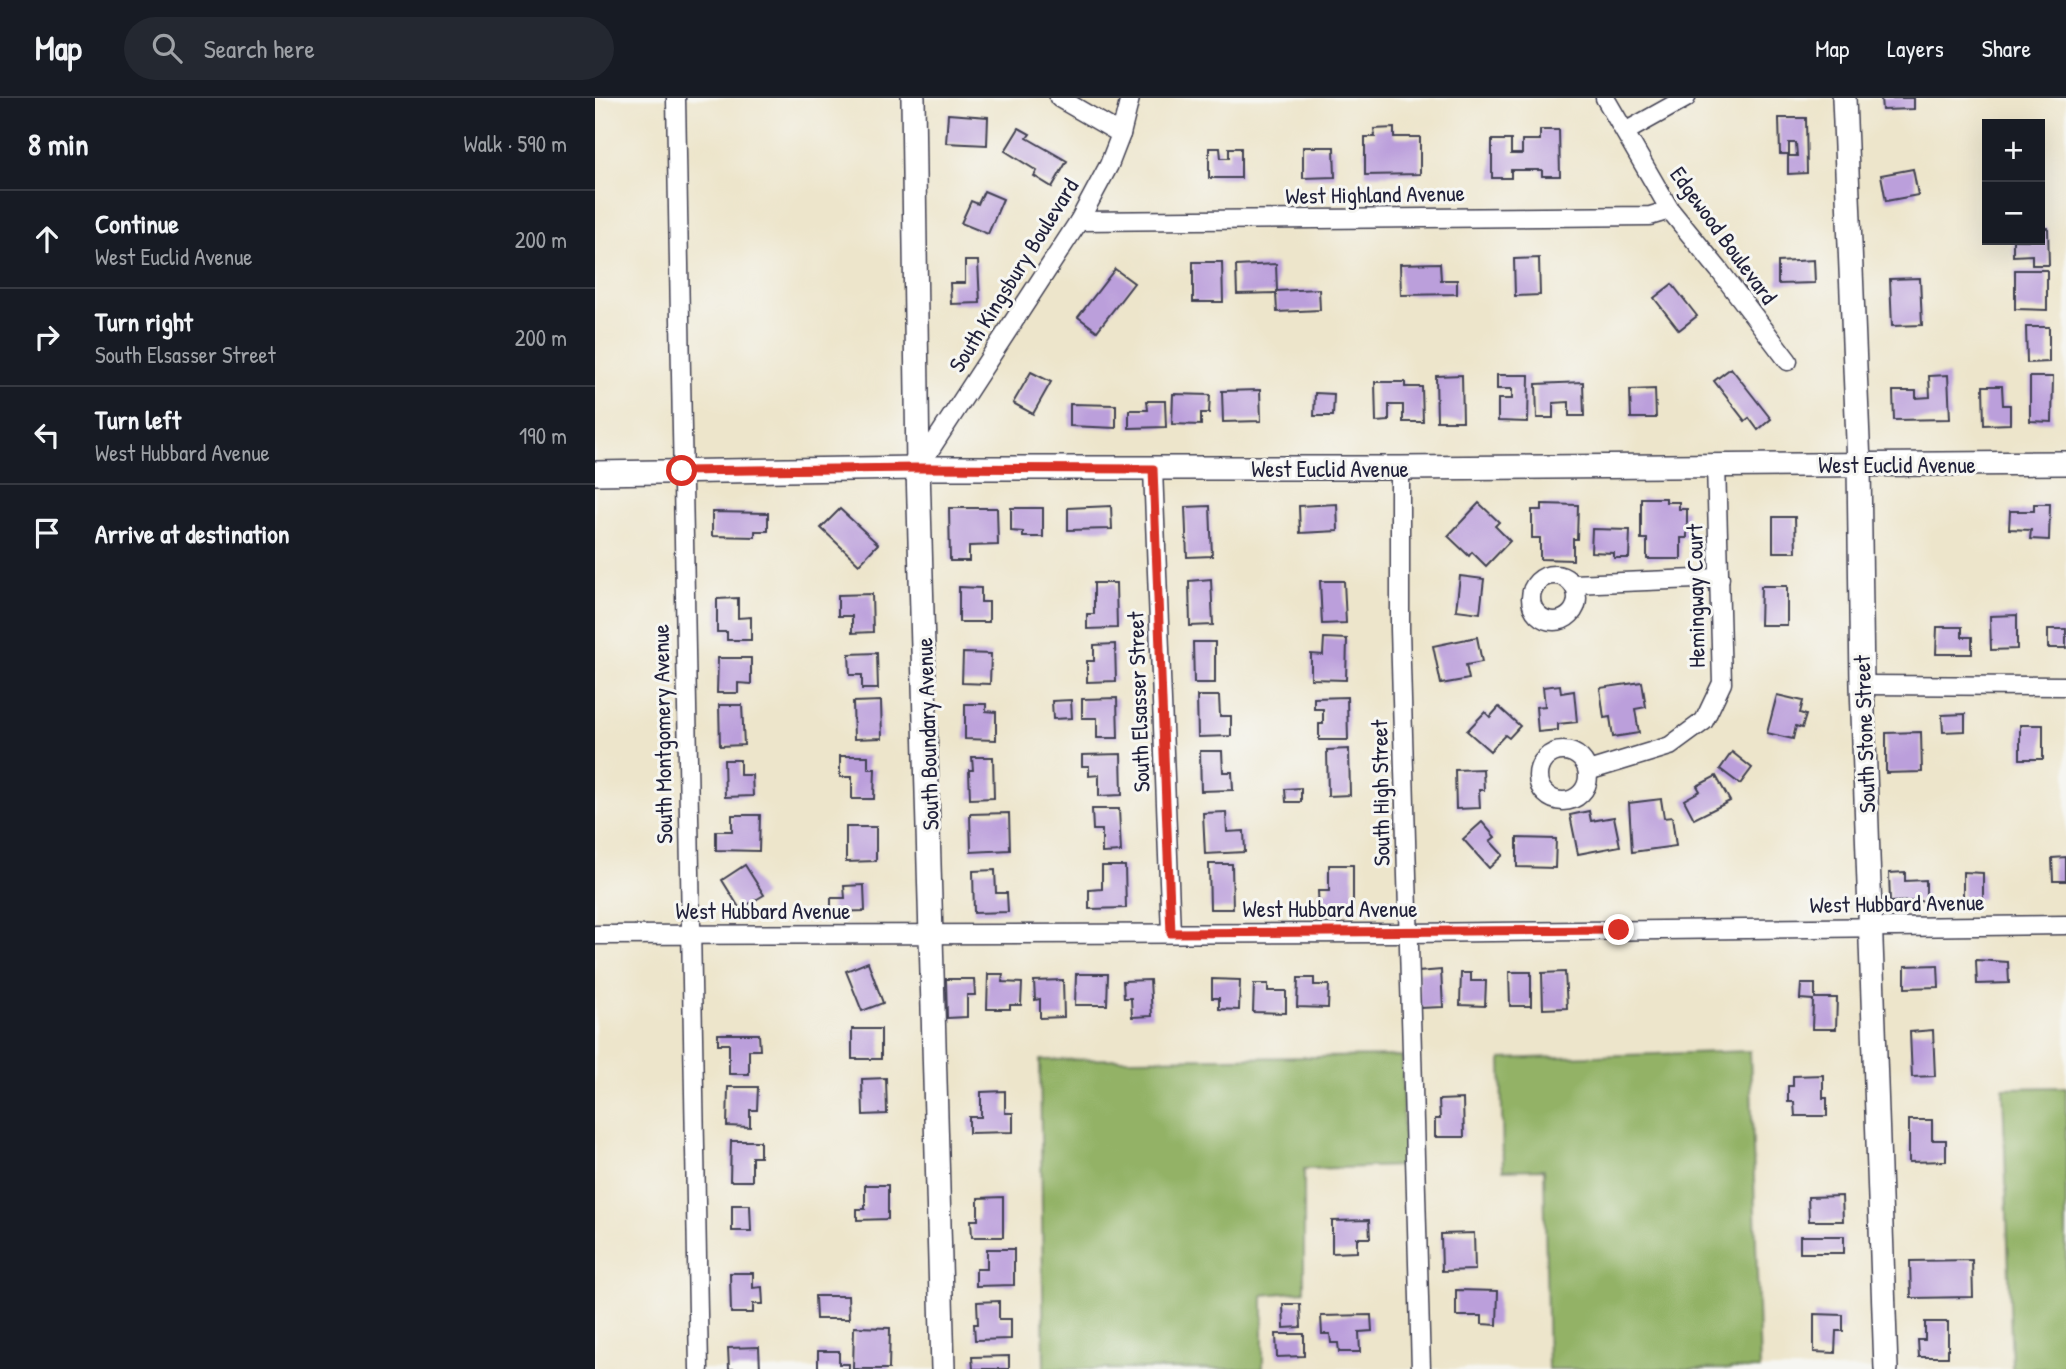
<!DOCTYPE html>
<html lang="en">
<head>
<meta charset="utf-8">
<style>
  :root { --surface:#171b24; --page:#242831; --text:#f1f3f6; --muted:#9ea1a6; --line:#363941 }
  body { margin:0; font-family:"Patrick Hand",sans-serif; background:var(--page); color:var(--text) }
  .controls { position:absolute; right:21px; top:21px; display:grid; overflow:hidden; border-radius:0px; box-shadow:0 7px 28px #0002 }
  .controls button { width:63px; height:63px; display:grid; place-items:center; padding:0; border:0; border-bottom:2px solid var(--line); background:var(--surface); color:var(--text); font:35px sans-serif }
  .stop { position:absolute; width:21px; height:21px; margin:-16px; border:5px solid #d93025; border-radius:50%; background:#fff }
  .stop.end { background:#d93025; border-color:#fff; box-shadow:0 2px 7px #0008 }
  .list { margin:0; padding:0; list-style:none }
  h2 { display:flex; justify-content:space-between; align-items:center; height:91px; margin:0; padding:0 28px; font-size:30px }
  h2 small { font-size:23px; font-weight:400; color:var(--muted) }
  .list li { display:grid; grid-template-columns:46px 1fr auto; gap:21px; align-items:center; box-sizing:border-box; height:98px; padding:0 28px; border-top:2px solid var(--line) }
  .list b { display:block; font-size:26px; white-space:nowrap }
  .list p { margin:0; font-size:23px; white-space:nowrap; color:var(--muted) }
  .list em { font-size:23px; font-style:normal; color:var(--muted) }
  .icon { flex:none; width:38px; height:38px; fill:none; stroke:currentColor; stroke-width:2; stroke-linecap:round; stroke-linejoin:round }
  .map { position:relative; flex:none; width:1471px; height:1271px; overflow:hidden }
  header { display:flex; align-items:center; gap:42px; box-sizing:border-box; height:98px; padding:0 35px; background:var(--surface); border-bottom:2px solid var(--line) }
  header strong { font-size:33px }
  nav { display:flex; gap:38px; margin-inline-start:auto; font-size:24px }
  .search { width:490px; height:63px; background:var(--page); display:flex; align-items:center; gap:18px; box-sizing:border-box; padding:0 24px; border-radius:38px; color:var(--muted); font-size:26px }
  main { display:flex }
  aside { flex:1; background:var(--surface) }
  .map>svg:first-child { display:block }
  .forest { fill:#93b266; stroke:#5a6a50; stroke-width:2 }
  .building { fill:#bb9fdb }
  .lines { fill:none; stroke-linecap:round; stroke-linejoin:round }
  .minor-casing { stroke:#403f51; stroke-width:21 }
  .tertiary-casing { stroke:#403f51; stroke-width:26 }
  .minor { stroke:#fff; stroke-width:18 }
  .tertiary { stroke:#fff; stroke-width:23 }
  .route { stroke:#d93025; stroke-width:9 }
  .labels { text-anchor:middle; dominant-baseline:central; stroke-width:6; stroke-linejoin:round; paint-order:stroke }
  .street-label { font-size:23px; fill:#22223b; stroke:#f6f6f2 }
</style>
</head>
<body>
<header>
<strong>Map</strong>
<div class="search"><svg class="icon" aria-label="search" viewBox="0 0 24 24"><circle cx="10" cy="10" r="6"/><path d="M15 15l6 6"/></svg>Search here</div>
<nav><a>Map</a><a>Layers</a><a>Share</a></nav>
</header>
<main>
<aside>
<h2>8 min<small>Walk · 590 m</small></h2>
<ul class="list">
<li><svg class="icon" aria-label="ahead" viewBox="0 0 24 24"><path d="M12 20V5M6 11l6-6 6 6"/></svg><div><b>Continue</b><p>West Euclid Avenue</p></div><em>200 m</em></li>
<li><svg class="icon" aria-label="right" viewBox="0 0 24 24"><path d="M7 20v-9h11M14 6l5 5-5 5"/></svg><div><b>Turn right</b><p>South Elsasser Street</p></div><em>200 m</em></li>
<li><svg class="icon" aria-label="left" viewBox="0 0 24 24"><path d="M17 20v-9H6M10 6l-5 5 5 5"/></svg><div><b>Turn left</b><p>West Hubbard Avenue</p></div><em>190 m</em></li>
<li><svg class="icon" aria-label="arrive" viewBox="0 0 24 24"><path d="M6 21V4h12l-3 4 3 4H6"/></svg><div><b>Arrive at destination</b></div></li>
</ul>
</aside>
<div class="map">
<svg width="1471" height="1271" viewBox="0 0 1471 1271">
  <rect width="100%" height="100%" fill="#f6f6f2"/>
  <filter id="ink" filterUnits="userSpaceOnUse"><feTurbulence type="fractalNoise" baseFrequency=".0143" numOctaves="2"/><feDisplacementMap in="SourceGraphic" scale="14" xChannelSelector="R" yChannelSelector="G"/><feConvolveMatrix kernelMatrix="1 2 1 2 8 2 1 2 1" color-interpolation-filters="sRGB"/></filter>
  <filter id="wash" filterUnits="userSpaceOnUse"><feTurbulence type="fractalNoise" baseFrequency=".00686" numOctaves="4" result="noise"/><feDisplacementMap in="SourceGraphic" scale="28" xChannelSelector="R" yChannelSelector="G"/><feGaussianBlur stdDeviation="1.57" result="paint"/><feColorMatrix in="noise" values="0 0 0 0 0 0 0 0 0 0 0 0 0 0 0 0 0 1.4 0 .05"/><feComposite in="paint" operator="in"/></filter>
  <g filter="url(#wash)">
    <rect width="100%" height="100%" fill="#ede5cb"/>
    <!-- forest -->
    <g class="forest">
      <path d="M1155 953 1165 1271H953L949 1071 908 1072 906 961Z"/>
      <path d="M807 958 809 1068 709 1071V1193L668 1197V1271H449L445 962Z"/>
      <path d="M1471 989V1271H1417L1408 990Z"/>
    </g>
    <g id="blocks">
      <!-- building -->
      <g class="building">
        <path d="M1286 0H1319V11L1287 12Z"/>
        <path d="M353 16 393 19 392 47 351 45Z"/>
        <path d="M1184 20H1211L1212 75 1193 76V58H1202L1201 45H1194V56H1185Z"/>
        <path d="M424 30 435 36 432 40 472 63 457 89 439 78 442 73 410 53Z"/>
        <path d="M799 30V39H825V76L770 77V39H780L779 31Z"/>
        <path d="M945 32H964L965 78H947V72H916V80H897V42H916V56H927V42H945Z"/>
        <path d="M708 49H739L740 79 708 80Z"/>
        <path d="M614 50H625L626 60H634V50H646V80H614Z"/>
        <path d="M1318 71 1323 97 1291 103 1286 77Z"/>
        <path d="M389 93 408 101 393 136 366 125 376 103 383 106Z"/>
        <path d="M1445 130H1453L1454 167H1437V157L1418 158V142H1445Z"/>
        <path d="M944 160 945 197 920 198 919 161Z"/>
        <path d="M1219 162 1220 185 1183 186V164Z"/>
        <path d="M370 163H383L385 205 356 206 355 185H370Z"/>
        <path d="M598 164H627L628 204H598Z"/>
        <path d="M845 165 846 182H862V196L806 197 805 166Z"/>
        <path d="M681 166 682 193 724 191 725 212 682 214 681 195 642 196 641 168Z"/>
        <path d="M520 171 539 185 502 233 483 219Z"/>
        <path d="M1420 172H1452V212L1420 211Z"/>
        <path d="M1325 180 1327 227 1297 228 1295 181Z"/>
        <path d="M1077 186 1102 218 1084 232 1059 200Z"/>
        <path d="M1431 229H1454V264L1432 265Z"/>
        <path d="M1136 270 1176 321 1163 332 1154 320 1150 323 1119 283Z"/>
        <path d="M436 274 456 284 438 316 418 305Z"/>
        <path d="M867 277 868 323H842L841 278Z"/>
        <path d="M902 277H934L933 324 903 323V301H917V291H902Z"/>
        <path d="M1353 277 1355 321 1299 322 1298 293H1321V300L1335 299 1334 278Z"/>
        <path d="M1435 279H1458L1457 324 1435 323Z"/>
        <path d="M780 284H810V289H827L828 324H808V307H794V323L781 324Z"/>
        <path d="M988 284 989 318H974V304L958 305V320H942L941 286Z"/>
        <path d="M1388 288H1407L1408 307H1415V326L1389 327Z"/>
        <path d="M1060 291 1061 320H1036L1035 292Z"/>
        <path d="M665 292 666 323 628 324 627 293Z"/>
        <path d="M720 295 739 296 738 318H719Z"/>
        <path d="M578 296 615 297 614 315H606V327L577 326Z"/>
        <path d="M552 303H570L571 329 534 330V312H553Z"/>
        <path d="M475 306 521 307V330L475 328Z"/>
        <path d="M1046 400H1071V404H1084V411H1092V440H1086V461H1052V441H1046Z"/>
        <path d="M884 405 904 424 900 428 915 443 891 468 877 454 874 458 853 438Z"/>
        <path d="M742 406 743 433 705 435 704 408Z"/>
        <path d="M947 406 983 407 982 441H978V462L945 461V440H937V412H947Z"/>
        <path d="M1439 406H1455L1454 442 1435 441 1436 432 1414 431 1415 413H1439Z"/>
        <path d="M516 408 517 431 473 432V410Z"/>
        <path d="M615 408 617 458 592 459 590 409Z"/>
        <path d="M354 410H402L403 447 374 448V463H355Z"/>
        <path d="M416 410H448V439H428V434L416 433Z"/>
        <path d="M245 411 283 446 264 466 226 430Z"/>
        <path d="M117 414 173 415V433H160V439L117 438Z"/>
        <path d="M1178 419H1200L1201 454H1178Z"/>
        <path d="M997 431 1035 432 1034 460H1019V455L996 454Z"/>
        <path d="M865 478 889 481 885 515 861 512Z"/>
        <path d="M616 481 618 527 595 528 594 483Z"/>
        <path d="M725 483H749L751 525 727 526Z"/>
        <path d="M499 485H521L522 530 492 531V516H499Z"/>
        <path d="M1166 488H1192V527H1165Z"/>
        <path d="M364 489 386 490V504H394V524H364Z"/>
        <path d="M277 496 278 534 257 535V518H243V497Z"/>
        <path d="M143 500V520L156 519V542H132V534H122V501Z"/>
        <path d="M1422 517V551L1396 552 1395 518Z"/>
        <path d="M1342 529H1367V539H1377V556H1341Z"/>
        <rect x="1453" y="531" width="18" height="19"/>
        <path d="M882 539 887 564 871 567 874 581 846 586 838 548Z"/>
        <path d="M729 540 752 541 751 582 716 581V556L728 557Z"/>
        <path d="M598 544H620V585H599Z"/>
        <path d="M520 546 521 583 492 584V563H499V547Z"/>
        <path d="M282 555 283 591H267V577H255L254 556Z"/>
        <path d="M368 555 396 556 395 586 367 585Z"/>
        <path d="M123 560H156V586L143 585V595H122Z"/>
        <path d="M1047 584 1051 609 1040 611 1044 635 1018 639 1015 619 1009 620 1005 590Z"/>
        <path d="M965 587 966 595 979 593 982 624 963 626V632L943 634 941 609 950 608 948 589Z"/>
        <path d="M1182 597 1208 603 1205 615 1211 617 1207 630 1201 628 1198 641 1172 635Z"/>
        <path d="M602 598H624L625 618H636V638L603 639Z"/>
        <path d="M752 599 753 642H724V626H728V611H719V600Z"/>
        <path d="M522 600 523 640H502V620H487V601Z"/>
        <path d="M476 602 477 620 458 621 457 603Z"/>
        <path d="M286 603 287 640 259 641 258 604Z"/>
        <path d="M370 606H391V613L401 614V642L370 641Z"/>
        <path d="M124 607H147L149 647 125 648Z"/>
        <path d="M904 609 925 628 914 640 910 637 895 653 872 633 890 614 895 619Z"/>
        <path d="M1370 616V633L1348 634 1347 617Z"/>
        <rect x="1425" y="627" width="23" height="34"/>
        <path d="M1326 634 1327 674 1291 675V635Z"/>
        <path d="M754 651 755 697 733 698 732 652Z"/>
        <path d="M605 653H627L628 674H637L638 692 606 693Z"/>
        <path d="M1137 654 1157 670 1145 686 1125 671Z"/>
        <path d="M526 656 527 697 504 698V677L494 678V668H487V657Z"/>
        <path d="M245 658H273V671H280L279 701H257V679H245Z"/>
        <path d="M377 659H398L399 700 375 701 374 672H378Z"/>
        <path d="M129 662H145V677H157L158 698 130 699Z"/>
        <path d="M888 671 889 692H884L885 710 861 711 860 672Z"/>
        <path d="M1121 678 1135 703 1099 721 1089 702 1105 693 1102 688Z"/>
        <path d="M706 690V704H691L690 691Z"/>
        <path d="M1066 701 1069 720 1077 719 1081 748 1037 754 1034 705Z"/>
        <path d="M497 711H524L526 754 507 755V732H498Z"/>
        <path d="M994 713 996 723 1019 719 1025 748 983 756 975 717Z"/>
        <path d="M631 714 632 734 649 733 650 754 610 756 608 715Z"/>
        <path d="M414 715 415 752 376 754 375 716Z"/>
        <path d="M137 717H165L164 753 121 752V733H137Z"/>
        <path d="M887 724 900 739 895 743 908 757 894 770 868 741Z"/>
        <path d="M251 729H281V763L251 764Z"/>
        <path d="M922 740 961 741 960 770 922 769Z"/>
        <path d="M1471 759V783H1458L1457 760Z"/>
        <path d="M614 766H637L638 811H615Z"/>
        <path d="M150 767 169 797 145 811 127 782Z"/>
        <path d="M734 767H758V812L724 813 723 793H734Z"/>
        <path d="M507 768H530L531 810 494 811V792L507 791Z"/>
        <path d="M400 772 401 795H412L413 814 379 815 378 773Z"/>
        <path d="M1310 774V783L1331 782V803L1295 804 1294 775Z"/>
        <path d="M1368 774 1388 775V801H1368Z"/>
        <path d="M269 787 270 813 236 814V800H250L249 788Z"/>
        <path d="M1381 862 1413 864 1414 885 1382 886Z"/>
        <path d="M273 864 288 905 267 913 251 873Z"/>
        <path d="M1343 867 1344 889 1310 890V868Z"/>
        <path d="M846 872 848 909 824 910 823 874Z"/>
        <path d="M914 874H936V908H915Z"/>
        <path d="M970 874 972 910 948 911 947 875Z"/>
        <path d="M866 875H876V883H891L890 908 865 907Z"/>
        <path d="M393 876H408L407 884 427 885 426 907H415V911H392Z"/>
        <path d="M481 876H513L512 907H480Z"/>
        <path d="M703 880H719V887H734L733 910 702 909Z"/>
        <path d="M351 881H379L380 897H372V919L352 920Z"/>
        <path d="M617 881 645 882 644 912 624 911V900H617Z"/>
        <path d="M468 882 469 919 445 920V901L440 902 439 883Z"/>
        <path d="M555 882 557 918 537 919 536 900H529L528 883Z"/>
        <path d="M659 886H673V893H691V915L658 914Z"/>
        <path d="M1206 886H1220V900H1242L1241 931H1217L1218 902 1205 901Z"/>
        <rect x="257" y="931" width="29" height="30"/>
        <path d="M1338 932 1340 978 1317 979 1315 934Z"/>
        <path d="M123 936H164L165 952H154V976H134V946H123Z"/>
        <path d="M1228 977V1000H1232V1018H1200L1199 1004H1193V988H1198V978Z"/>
        <path d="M291 980 292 1016 268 1017 267 981Z"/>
        <path d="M133 989H163L162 1012H155V1029L132 1028Z"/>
        <path d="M410 993V1015H418V1034L374 1035V1019H386V994Z"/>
        <path d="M868 1001 869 1039H840V1021H845L844 1002Z"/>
        <path d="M1314 1022H1337V1042H1351V1063L1314 1064Z"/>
        <path d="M136 1043H165V1059H157V1083H135Z"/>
        <path d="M270 1087H293V1121L262 1122V1111H270Z"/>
        <path d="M1247 1098 1248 1123H1214L1213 1099Z"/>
        <path d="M408 1099V1139H377L376 1122H383V1100Z"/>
        <path d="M137 1107H155L156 1133H137Z"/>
        <path d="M774 1122 775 1140H762V1154L737 1155V1123Z"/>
        <path d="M879 1135 880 1172 847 1173 846 1136Z"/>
        <rect x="1205" y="1138" width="44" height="17"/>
        <path d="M392 1151H419V1187L381 1188V1171H392Z"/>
        <path d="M1377 1162 1378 1199 1316 1200 1315 1163Z"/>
        <path d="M135 1175H158V1190L167 1189 168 1206H158V1215H136Z"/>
        <path d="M861 1192 903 1193 902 1227 887 1226V1218H861Z"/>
        <path d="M220 1198H253L254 1221H221Z"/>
        <path d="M404 1203V1221H416V1241L380 1242 379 1226H383L382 1204Z"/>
        <path d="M688 1206H705L706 1229 689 1230Z"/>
        <path d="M1219 1216 1248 1217V1233H1241L1240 1255 1219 1254Z"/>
        <path d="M776 1217 777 1233 764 1234 765 1254H744L743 1245H736L735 1236H727L726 1218Z"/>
        <path d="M1330 1224H1353V1259H1324L1323 1242H1330Z"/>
        <path d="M259 1229 295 1230 294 1271H258Z"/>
        <path d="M681 1236H709V1258L682 1259Z"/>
        <path d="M164 1249 165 1271H134L133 1250Z"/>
        <path d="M223 1253H244V1266H254V1271H223Z"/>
        <path d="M414 1258V1271H378L377 1259Z"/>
      </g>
    </g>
  </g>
  <g filter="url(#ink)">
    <use href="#blocks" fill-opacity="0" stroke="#403f51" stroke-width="2"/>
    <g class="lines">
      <!-- minor casing -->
      <g class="minor-casing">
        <g id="minor">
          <path d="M81 0 104 1271"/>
          <path d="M464 0 526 36"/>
          <path d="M1010 0 1075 112 1124 172 1193 263"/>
          <path d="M1030 34 1091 0"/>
          <path d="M484 123 1055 118 1075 112"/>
          <path d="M323 370 484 123 514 67 526 36 535 0"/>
          <path d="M805 370V531L826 1271"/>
          <path d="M558 371 576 835"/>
          <circle cx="959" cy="500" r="23"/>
          <path d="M978 486 1125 480"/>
          <path d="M1267 587 1471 588"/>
          <circle cx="968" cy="678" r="25"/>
          <path d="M993 673 1075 648 1109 623 1127 585 1121 366"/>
          <path d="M0 837 813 835 1471 827"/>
        </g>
      </g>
      <!-- tertiary casing -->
      <g class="tertiary-casing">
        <g id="tertiary">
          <path d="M318 0 323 370 348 1271"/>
          <path d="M1249 0 1264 367 1267 587 1291 1271"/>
          <path d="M0 375 323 370H805L1471 365"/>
        </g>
      </g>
      <!-- minor -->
      <use href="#minor" class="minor"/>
      <!-- tertiary -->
      <use href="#tertiary" class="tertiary"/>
    </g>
  </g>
  <g class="lines" filter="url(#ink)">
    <!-- route -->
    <path class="route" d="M87 373 323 370 558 371 576 835 1024 832"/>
  </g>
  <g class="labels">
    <!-- street labels -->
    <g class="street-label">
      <text transform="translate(780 96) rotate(-1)">West Highland Avenue</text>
      <text transform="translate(1129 137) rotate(54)">Edgewood Boulevard</text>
      <text transform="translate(418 177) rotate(-58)">South Kingsbury Boulevard</text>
      <text x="1302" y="366">West Euclid Avenue</text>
      <text x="735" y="370">West Euclid Avenue</text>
      <text transform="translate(1100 498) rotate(-91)">Hemingway Court</text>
      <text transform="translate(543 604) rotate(-92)">South Elsasser Street</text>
      <text transform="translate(67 636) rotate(-91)">South Montgomery Avenue</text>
      <text transform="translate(332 636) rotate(-92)">South Boundary Avenue</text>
      <text transform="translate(1269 636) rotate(-92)">South Stone Street</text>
      <text transform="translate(785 695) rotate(-91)">South High Street</text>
      <text transform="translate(1302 805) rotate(-1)">West Hubbard Avenue</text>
      <text x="735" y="810">West Hubbard Avenue</text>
      <text x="168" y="812">West Hubbard Avenue</text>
    </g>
  </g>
</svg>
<div class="controls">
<button>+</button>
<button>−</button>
</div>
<div class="stop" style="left:87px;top:373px"></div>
<div class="stop end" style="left:1024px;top:832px"></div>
</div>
</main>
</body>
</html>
